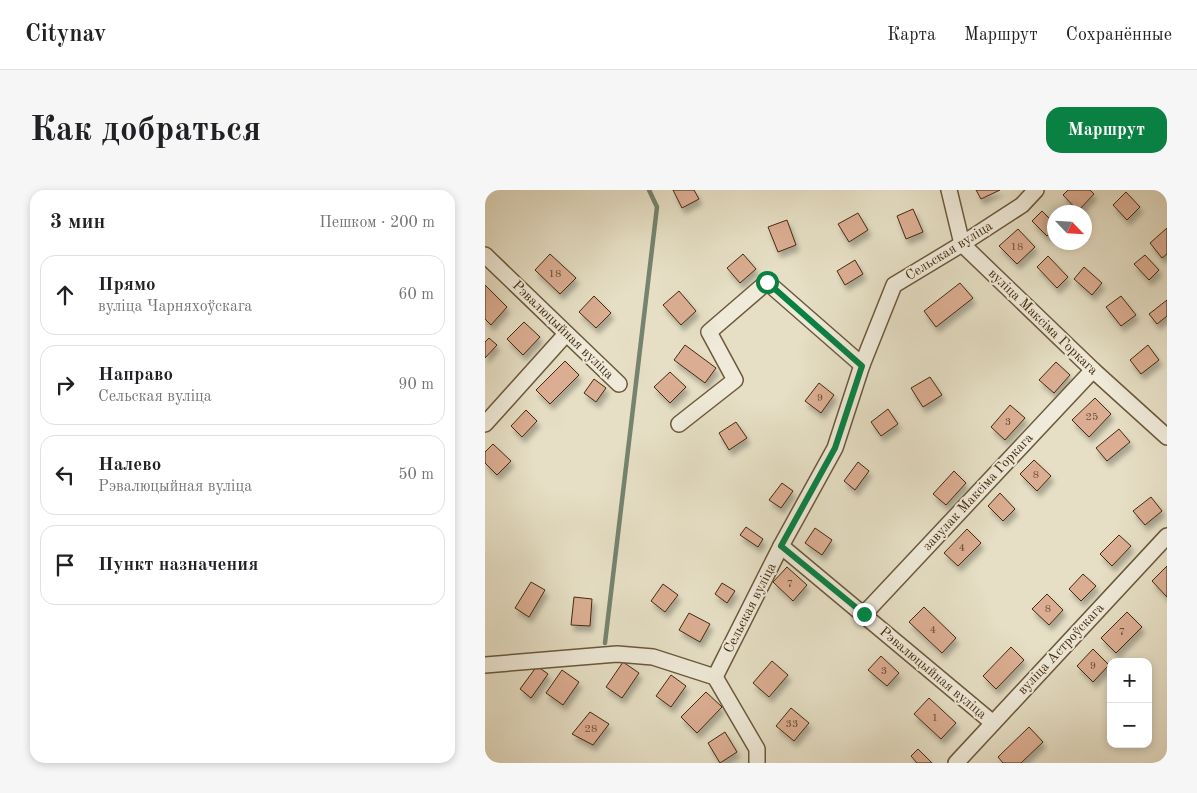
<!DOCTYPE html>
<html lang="ru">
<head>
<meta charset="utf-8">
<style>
  :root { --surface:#fff; --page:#f6f6f6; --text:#202124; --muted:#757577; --line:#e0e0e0; --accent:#0b8043 }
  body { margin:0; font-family:"Old Standard TT",serif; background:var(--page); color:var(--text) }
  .controls { position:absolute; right:15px; bottom:15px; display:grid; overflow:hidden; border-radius:10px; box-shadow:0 2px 8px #0003 }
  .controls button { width:45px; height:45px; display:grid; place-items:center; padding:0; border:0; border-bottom:1px solid var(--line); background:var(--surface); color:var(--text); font:25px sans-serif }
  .compass { position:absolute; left:562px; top:15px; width:45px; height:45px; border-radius:50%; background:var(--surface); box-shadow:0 2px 8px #0003; rotate:115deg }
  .stop { position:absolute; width:15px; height:15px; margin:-11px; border:4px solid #0b8043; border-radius:50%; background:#fff }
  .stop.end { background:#0b8043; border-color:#fff; box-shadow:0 1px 5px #0008 }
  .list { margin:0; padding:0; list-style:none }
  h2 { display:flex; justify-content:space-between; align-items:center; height:65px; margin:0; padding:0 20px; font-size:21px }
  h2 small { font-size:16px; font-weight:400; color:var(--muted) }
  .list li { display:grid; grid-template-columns:32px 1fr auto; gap:15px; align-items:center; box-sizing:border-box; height:80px; margin:0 10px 10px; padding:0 10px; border:1px solid var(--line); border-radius:15px }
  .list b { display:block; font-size:19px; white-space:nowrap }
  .list p { margin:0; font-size:16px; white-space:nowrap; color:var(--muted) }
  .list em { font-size:16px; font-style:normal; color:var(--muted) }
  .icon { flex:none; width:28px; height:28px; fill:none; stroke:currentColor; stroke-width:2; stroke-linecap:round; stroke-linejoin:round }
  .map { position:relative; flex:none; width:682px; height:573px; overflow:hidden; border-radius:15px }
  header { display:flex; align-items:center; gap:30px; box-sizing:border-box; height:70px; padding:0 25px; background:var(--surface); border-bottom:1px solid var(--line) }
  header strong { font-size:24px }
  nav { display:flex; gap:28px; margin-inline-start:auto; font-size:18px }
  .intro { display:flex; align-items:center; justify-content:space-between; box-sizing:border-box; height:120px; padding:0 30px }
  h1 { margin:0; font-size:35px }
  .button { padding:12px 22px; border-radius:15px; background:var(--accent); color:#fff; font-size:18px; font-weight:700 }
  main { display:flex; gap:30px; padding:0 30px }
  aside { flex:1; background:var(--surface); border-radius:15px; box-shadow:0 2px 8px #0003 }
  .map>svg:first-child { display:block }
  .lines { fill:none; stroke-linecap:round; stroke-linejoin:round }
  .stream { stroke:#76836e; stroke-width:4.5 }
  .building { fill:#dbad92; stroke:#442b0d; filter:url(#shadow) }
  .minor-casing { stroke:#6c583b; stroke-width:18 }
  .minor { stroke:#efead9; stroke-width:15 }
  .route { stroke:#0b8043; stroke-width:6 }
  .labels { text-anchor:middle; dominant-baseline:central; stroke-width:4; stroke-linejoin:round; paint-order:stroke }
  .number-label { font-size:11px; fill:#6a4c2e }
  .street-label { font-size:14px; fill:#442b0d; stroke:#efead9 }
</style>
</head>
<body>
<header>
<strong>Citynav</strong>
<nav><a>Карта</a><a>Маршрут</a><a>Сохранённые</a></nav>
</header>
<div class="intro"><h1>Как добраться</h1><a class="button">Маршрут</a></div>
<main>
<aside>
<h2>3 мин<small>Пешком · 200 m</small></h2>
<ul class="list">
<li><svg class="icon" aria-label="ahead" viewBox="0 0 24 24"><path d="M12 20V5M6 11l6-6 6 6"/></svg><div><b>Прямо</b><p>вуліца Чарняхоўскага</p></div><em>60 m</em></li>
<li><svg class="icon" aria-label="right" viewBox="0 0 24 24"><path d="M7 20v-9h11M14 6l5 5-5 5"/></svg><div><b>Направо</b><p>Сельская вуліца</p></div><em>90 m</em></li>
<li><svg class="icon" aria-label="left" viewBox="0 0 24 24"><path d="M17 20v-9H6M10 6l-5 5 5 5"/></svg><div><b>Налево</b><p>Рэвалюцыйная вуліца</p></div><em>50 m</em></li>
<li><svg class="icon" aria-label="arrive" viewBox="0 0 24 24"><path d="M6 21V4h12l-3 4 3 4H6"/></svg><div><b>Пункт назначения</b></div></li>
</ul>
</aside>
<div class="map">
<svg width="682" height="573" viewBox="0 0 682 573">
  <defs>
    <filter id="shadow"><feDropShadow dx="3" dy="5.5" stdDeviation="2.5" flood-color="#0004"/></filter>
  </defs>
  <rect width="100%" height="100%" fill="#e6dfc5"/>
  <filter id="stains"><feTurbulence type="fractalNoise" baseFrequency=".004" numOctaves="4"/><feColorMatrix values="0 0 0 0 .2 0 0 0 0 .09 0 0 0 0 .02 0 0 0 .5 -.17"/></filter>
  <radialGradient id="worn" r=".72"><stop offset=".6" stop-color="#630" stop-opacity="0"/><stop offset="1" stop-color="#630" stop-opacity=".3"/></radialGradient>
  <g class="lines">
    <!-- stream -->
    <path class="stream" d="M120 453 172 17 164 0"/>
  </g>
  <!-- building -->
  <g class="building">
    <path d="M188 0H209L214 9 197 18Z"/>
    <path d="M491 0H515L496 9Z"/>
    <path d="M583 0H605L609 4 593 21 578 5Z"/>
    <path d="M641 2 655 17 642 30 628 15Z"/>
    <path d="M428 19 438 42 421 49 412 26Z"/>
    <path d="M557 21 570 34V38L562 46 547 31Z"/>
    <path d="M373 23 383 40 364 52 353 34Z"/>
    <path d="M302 30 311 55 293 62 283 37Z"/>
    <path d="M682 38V64L677 68 665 53Z"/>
    <path d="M533 39 550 57 532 74 514 56Z"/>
    <path d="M65 64 91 88 75 104 50 80Z"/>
    <path d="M258 64 271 79 255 93 242 78Z"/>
    <path d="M660 65 674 80 664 90 649 74Z"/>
    <path d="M563 66 583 87 572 98 552 77Z"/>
    <path d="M370 70 378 84 360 95 352 81Z"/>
    <path d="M599 77 617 93 607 105 589 89Z"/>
    <path d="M475 93 488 108 451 137 439 121Z"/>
    <path d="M0 95 22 117 6 135 0 129Z"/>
    <path d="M194 101 211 121 196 135 178 115Z"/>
    <path d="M109 106 126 123 111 138 94 122Z"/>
    <path d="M636 106 651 125 636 136 621 117Z"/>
    <path d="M682 110V126L672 134 664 124Z"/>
    <path d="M39 132 55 147 38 165 22 149Z"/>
    <path d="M4 148 12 155 0 168V152Z"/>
    <path d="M200 155 231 178 220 193 189 170Z"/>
    <path d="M663 155 674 170 656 184 645 170Z"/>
    <path d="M80 171 94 185 65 214 51 200Z"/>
    <path d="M571 172 585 185 569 203 554 190Z"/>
    <path d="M185 182 201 197 185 213 169 197Z"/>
    <path d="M445 187 457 205 438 217 426 198Z"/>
    <path d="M109 189 121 198 111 212 99 203Z"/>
    <path d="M334 193 349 205 336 223 320 211Z"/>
    <path d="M610 208 626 224 604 247 587 230Z"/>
    <path d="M525 215 540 228 520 250 506 237Z"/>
    <path d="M403 219 413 234 396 246 386 232Z"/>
    <path d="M41 220 52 231 37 247 26 236Z"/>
    <path d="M251 232 262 248 244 260 234 243Z"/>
    <path d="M634 239 645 252 622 271 611 258Z"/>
    <path d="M8 254 26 271 12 285 0 273V262Z"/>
    <path d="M549 270 566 286 552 301 535 284Z"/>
    <path d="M373 272 384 281 370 300 359 291Z"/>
    <path d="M469 281 481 293 461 315 448 304Z"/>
    <path d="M297 293 308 301 296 318 284 310Z"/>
    <path d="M515 303 530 319 518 331 503 316Z"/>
    <path d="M666 307 677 321 660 335 648 321Z"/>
    <path d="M261 337 278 349 273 357 255 345Z"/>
    <path d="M330 338 347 350 337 365 320 353Z"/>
    <path d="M482 339 496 353 473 376 459 363Z"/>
    <path d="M634 345 646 356 627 376 615 364Z"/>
    <path d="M682 376V407L667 391Z"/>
    <path d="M302 377 322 395 308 411 288 392Z"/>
    <path d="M598 384 611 396 596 411 584 399Z"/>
    <path d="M46 392 60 400 44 427 30 418Z"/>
    <path d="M237 393 250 401 242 413 230 404Z"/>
    <path d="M178 394 193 405 180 422 166 411Z"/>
    <path d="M562 404 578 420 564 435 547 419Z"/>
    <path d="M89 407 107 409 105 436 86 435Z"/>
    <path d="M439 417 471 448 457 463 424 432Z"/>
    <path d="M642 422 657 437 631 463 616 448Z"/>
    <path d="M204 423 225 434 215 452 194 440Z"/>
    <path d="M526 457 539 470 511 499 498 486Z"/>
    <path d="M608 459 624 475 608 492 592 476Z"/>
    <path d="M396 466 414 483 402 496 383 480Z"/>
    <path d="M287 471 303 485 284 507 268 493Z"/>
    <path d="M138 472 154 483 137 508 121 497Z"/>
    <path d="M52 476 63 484 46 508 35 499Z"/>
    <path d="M77 480 94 492 78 515 61 503Z"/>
    <path d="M186 485 201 496 186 517 171 506Z"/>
    <path d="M221 502 237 517 212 543 196 527Z"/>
    <path d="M444 508 471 533 456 549 429 524Z"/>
    <path d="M306 518 324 533 309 551 291 536Z"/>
    <path d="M105 522 124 534 108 555 87 544Z"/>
    <path d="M544 537 558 552 536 573H518L513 567Z"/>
    <path d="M240 542 252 562 235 573 223 553Z"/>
    <path d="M433 559 447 573H432L426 566Z"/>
  </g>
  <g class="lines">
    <!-- minor casing -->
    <g class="minor-casing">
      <g id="minor">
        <path d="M464 0 477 54 608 180 682 247"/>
        <path d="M0 65 134 194"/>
        <path d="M0 234 81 144"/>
        <path d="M194 234 250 190 224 142 282 92 377 175"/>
        <path d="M296 356 508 533"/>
        <path d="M379 424 608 180"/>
        <path d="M0 475 132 464 168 467 230 487 272 559V573"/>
        <path d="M230 487 296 356 350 258 377 175 409 95 477 54 537 15 551 0"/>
        <path d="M471 573 682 346"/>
      </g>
    </g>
    <!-- minor -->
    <use href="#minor" class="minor"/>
  </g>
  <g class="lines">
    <!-- route -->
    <path class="route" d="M282 92 377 176 350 258 296 356 379 424"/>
  </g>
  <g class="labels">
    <!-- number labels -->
    <g class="number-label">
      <text x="532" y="57">18</text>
      <text x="70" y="84">18</text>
      <text x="335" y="208">9</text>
      <text x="607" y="227">25</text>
      <text x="523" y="232">3</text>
      <text x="551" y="285">8</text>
      <text x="477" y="358">4</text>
      <text x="305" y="394">7</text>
      <text x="563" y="419">8</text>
      <text x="448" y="440">4</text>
      <text x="637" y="442">7</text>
      <text x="608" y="476">9</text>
      <text x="399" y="481">3</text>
      <text x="450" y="528">1</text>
      <text x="307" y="534">33</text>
      <text x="106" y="539">28</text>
    </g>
    <!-- street labels -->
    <g class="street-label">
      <text transform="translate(464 61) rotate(-32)">Сельская вуліца</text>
      <text transform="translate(558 132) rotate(44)">вуліца Максіма Горкага</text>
      <text transform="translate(78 140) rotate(44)">Рэвалюцыйная вуліца</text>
      <text transform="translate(493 302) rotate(-47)">завулак Максіма Горкага</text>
      <text transform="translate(265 418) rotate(-63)">Сельская вуліца</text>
      <text transform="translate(576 459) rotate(-47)">вуліца Астроўскага</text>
      <text transform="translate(448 483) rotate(40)">Рэвалюцыйная вуліца</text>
    </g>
  </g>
  <rect width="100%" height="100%" filter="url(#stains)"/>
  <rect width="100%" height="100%" fill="url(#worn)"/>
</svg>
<div class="controls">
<button>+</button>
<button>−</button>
</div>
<svg class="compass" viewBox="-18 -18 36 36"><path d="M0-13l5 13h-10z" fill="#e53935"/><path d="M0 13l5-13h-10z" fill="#757577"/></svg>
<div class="stop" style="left:282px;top:92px"></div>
<div class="stop end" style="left:379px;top:424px"></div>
</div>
</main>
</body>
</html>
